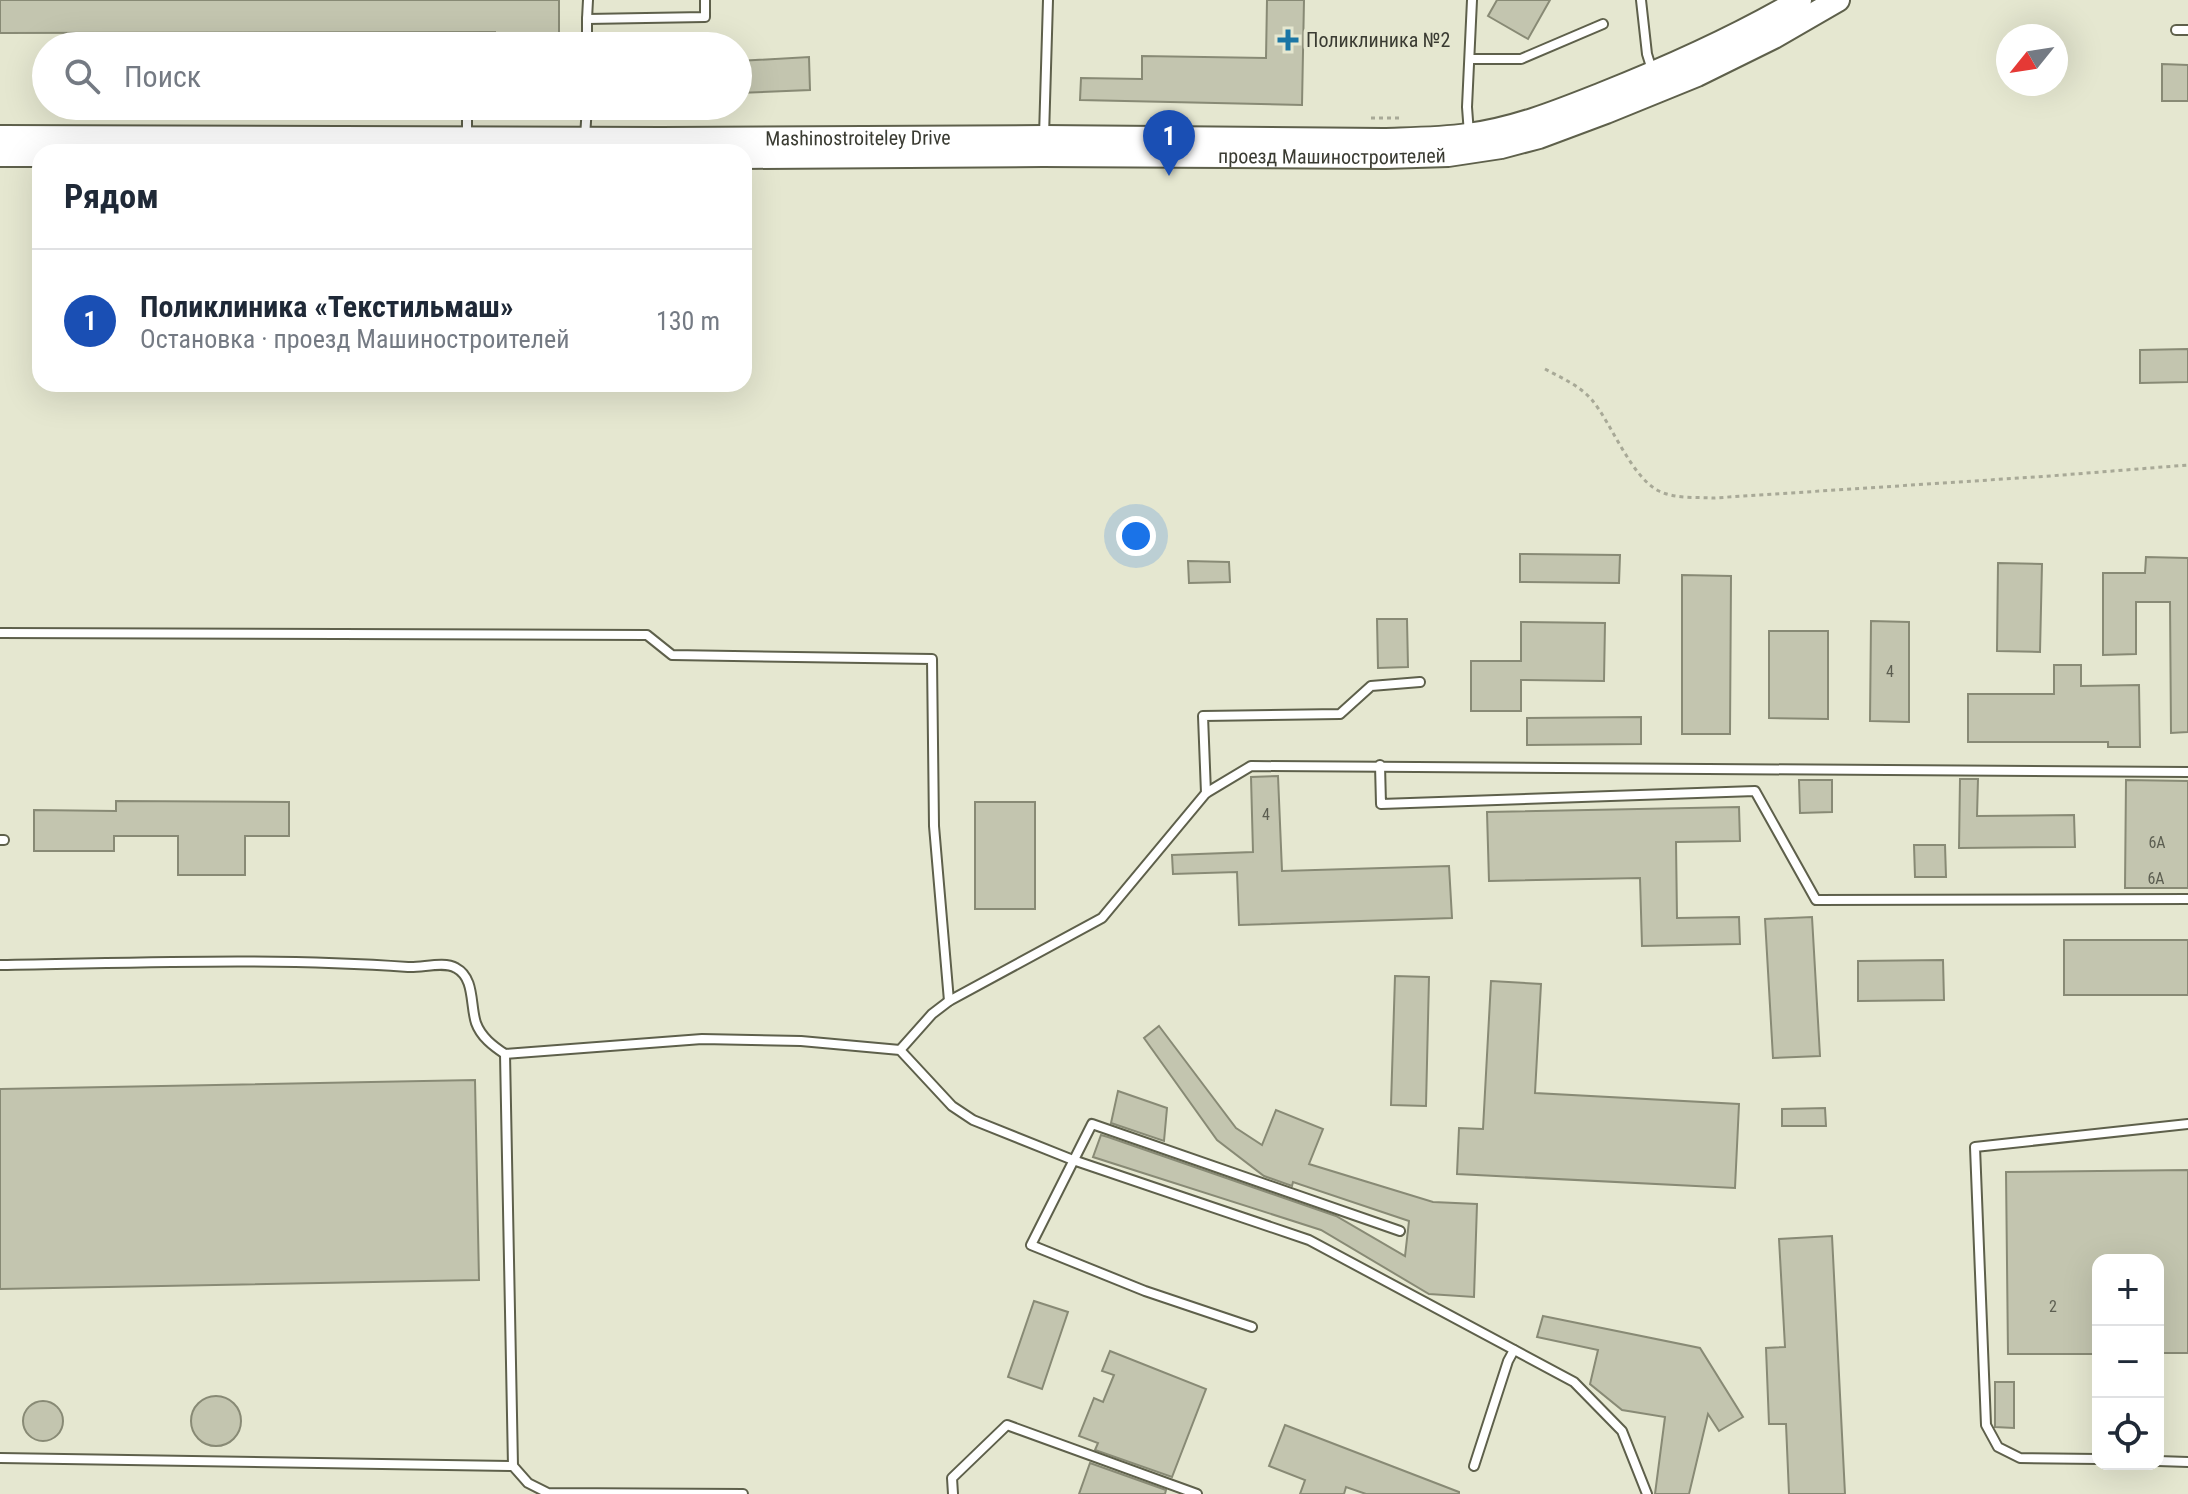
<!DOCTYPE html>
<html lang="ru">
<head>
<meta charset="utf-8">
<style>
  :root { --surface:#fff; --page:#f2f2f3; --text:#1f2937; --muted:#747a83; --line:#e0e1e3; --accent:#1b76a5 }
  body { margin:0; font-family:"Roboto Condensed",sans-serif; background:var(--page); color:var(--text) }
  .controls { position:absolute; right:24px; bottom:24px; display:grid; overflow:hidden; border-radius:16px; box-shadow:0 8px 32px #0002 }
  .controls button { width:72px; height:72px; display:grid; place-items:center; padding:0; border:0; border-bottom:2px solid var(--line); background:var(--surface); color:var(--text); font:40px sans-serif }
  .compass { position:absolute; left:1996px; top:24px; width:72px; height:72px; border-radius:50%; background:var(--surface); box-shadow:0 8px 32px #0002; rotate:240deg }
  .you { position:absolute; left:1136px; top:536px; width:28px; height:28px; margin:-20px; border:6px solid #fff; border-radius:50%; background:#1a73e8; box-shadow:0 0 0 12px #1a73e833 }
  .badge { display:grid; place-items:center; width:52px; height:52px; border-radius:50%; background:var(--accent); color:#fff; font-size:26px; font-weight:700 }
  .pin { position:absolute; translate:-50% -66px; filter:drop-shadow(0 2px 4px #0008) }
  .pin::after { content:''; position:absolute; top:42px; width:28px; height:24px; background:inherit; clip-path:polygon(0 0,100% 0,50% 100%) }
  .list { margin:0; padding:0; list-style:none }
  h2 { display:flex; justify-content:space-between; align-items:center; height:104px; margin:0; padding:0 32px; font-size:34px }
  h2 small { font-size:26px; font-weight:400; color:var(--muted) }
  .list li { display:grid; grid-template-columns:52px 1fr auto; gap:24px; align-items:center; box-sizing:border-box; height:144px; padding:0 32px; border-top:2px solid var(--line) }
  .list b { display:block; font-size:30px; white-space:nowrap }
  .list p { margin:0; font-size:26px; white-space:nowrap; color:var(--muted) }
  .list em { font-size:26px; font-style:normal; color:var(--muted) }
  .icon { flex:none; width:44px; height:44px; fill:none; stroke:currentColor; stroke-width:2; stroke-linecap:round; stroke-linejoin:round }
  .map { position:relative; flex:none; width:2188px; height:1494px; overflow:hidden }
  .search { position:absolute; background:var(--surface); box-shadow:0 8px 32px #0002; left:32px; top:32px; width:720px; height:88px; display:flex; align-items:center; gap:20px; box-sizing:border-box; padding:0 28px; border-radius:44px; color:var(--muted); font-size:30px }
  .panel { position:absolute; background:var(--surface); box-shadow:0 8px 32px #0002; left:32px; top:144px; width:720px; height:248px; border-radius:24px }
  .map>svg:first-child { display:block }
  .building { fill:#c3c5af; stroke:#888a75; stroke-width:2 }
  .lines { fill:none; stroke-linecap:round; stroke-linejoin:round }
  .service-casing { stroke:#5e604b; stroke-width:12 }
  .secondary-casing { stroke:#5e604b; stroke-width:26 }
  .path { stroke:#a8a997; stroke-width:3; stroke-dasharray:4 4; stroke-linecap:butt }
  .service { stroke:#fff; stroke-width:8 }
  .secondary { stroke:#fff; stroke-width:22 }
  .poi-dot { fill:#1b76a5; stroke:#e5e7d0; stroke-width:3 }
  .labels { text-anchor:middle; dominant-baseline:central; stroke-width:8; stroke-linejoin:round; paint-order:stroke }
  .number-label { font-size:16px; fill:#5c5e51 }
  .poi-label { font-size:20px; fill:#3a3b32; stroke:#e5e7d0; text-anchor:start }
  .street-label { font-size:20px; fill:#3a3b32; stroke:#e5e7d0 }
</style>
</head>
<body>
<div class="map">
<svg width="2188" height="1494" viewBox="0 0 2188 1494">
  <rect width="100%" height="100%" fill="#e5e7d0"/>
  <!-- building -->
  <g class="building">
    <path d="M0 0H559V46H495V32L0 33Z"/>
    <path d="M1267 0H1304L1302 105 1080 100 1081 78 1142 79V56L1266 58Z"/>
    <path d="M1497 0H1550L1528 39 1488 16Z"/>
    <path d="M809 57 810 90 738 93V61Z"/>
    <path d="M2162 64 2188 65V101H2162Z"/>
    <path d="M2188 349V382L2140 383V350Z"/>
    <path d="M1520 554 1620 555 1619 583 1520 582Z"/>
    <path d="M2146 557 2188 558V732L2171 733 2170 602H2136V654L2103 655V573H2145Z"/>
    <path d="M1188 561 1229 562 1230 582 1189 583Z"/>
    <path d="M1998 563 2042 564 2040 652 1997 651Z"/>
    <path d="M1682 575 1731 576 1730 734H1682Z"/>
    <path d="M1377 619H1407L1408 667 1378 668Z"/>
    <path d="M1871 621 1909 622V722L1870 721Z"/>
    <path d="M1521 622 1605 623 1604 681 1521 680V711H1471V661H1521Z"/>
    <path d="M1769 631H1828V719L1769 718Z"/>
    <path d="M2054 665H2081V686L2139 685 2140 747H2108V742H1968V694H2054Z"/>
    <path d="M1641 717V744L1527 745V718Z"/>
    <path d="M1278 776 1282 871 1449 866 1452 918 1239 925 1237 872 1173 874 1172 855 1253 852 1251 777Z"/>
    <path d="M1960 779H1978L1977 816 2074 815 2075 847 1959 848Z"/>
    <path d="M1799 780H1832V812L1800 813Z"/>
    <path d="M2126 780 2188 781V888H2125Z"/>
    <path d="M116 801 289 802V836H245V875H178V836H114V851H34V810L116 811Z"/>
    <rect x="975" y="802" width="60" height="107"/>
    <path d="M1739 807 1740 841 1676 842 1677 918 1739 917 1740 944 1642 946 1640 878 1489 881 1487 812Z"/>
    <path d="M1914 845H1945L1946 877H1915Z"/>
    <path d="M1812 917 1820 1056 1773 1058 1765 919Z"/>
    <rect x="2064" y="940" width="124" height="55"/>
    <path d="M1943 960 1944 1000 1858 1001V961Z"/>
    <path d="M1395 976 1429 977 1426 1106 1391 1105Z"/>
    <path d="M1491 981 1541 984 1535 1093 1739 1104 1735 1188 1457 1174 1459 1128 1483 1129Z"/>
    <path d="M1159 1026 1236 1128 1262 1145 1276 1110 1323 1129 1309 1164 1433 1202 1477 1204 1474 1297 1429 1294 1321 1230 1093 1157 1101 1135 1108 1137 1336 1216 1405 1256 1409 1221 1293 1182 1292 1186 1264 1176 1217 1140 1144 1038Z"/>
    <path d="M475 1080 479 1280 0 1289V1089Z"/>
    <path d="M1118 1091 1167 1108 1164 1141 1111 1123Z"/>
    <path d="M1825 1108 1826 1126H1782V1109Z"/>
    <path d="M2188 1170V1353H2158V1260H2098V1354H2008L2006 1172Z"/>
    <path d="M1832 1236 1845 1494H1789L1786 1424H1769L1766 1348 1785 1347 1779 1239Z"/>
    <path d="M1034 1301 1068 1312 1042 1389 1008 1377Z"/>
    <path d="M1543 1316 1700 1348 1743 1417 1719 1431 1708 1414 1689 1494H1655L1665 1417 1622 1410 1590 1384 1598 1350 1537 1337Z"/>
    <path d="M1110 1351 1206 1389 1172 1477 1095 1450 1098 1443 1079 1436 1094 1398 1103 1402 1114 1375 1102 1371Z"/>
    <path d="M1995 1382H2014V1428L1995 1427Z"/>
    <circle cx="216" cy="1421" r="25"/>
    <circle cx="43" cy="1421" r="20"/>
    <path d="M1285 1425 1459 1492V1494H1366L1346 1487 1344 1494H1300L1305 1480 1269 1466Z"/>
    <path d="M1090 1463 1166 1490 1165 1494H1079Z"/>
  </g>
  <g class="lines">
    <!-- service casing -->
    <g class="service-casing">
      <g id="service">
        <path d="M588 0 587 19 705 17V0"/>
        <path d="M1641 0 1647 54 1653 73"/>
        <path d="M2176 30H2188"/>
        <path d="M587 46V19"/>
        <path d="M1470 59H1521L1603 24"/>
        <path d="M467 106V137"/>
        <path d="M1469 134 1467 107 1472 0"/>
        <path d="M1044 136 1048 0"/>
        <path d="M585 137 587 106"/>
        <path d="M0 633 647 635 672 655 932 659 934 826 949 1001"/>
        <path d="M1380 765 1381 804 1755 791 1816 900 2188 899"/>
        <path d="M1206 793 1203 716 1340 714 1371 686 1420 682"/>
        <path d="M0 840H4"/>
        <path d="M0 965C136 963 273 957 408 967 422 968 444 961 456 968 475 978 470 1005 476 1023 481 1037 493 1046 505 1054L702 1039 801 1041 900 1050 952 1106 973 1120 1073 1160 1309 1240 1574 1382 1622 1431 1647 1494"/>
        <path d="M900 1050 932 1014 949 1001 1102 918 1206 793 1251 766 2188 772"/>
        <path d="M505 1054 513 1466 528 1483 548 1493 743 1494"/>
        <path d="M1252 1327 1145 1291 1031 1245 1092 1124 1400 1231"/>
        <path d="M0 1458 513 1466"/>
        <path d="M2098 1459 2020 1458 1998 1447 1986 1425 1975 1147 2188 1124"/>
        <path d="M2158 1461 2188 1462"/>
        <path d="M1474 1466 1508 1361 1514 1350"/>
        <path d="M953 1494 952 1478 1007 1425 1197 1494"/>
      </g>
    </g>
    <!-- secondary casing -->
    <g class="secondary-casing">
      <g id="secondary">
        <path id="s1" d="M0 137 661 139 1044 137 1383 140C1411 139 1440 139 1468 135 1515 129 1559 111 1602 94 1670 67 1737 37 1800 0"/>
        <path d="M0 155H40"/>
        <path id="s2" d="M744 157 1043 155 1385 157 1448 155 1501 147 1539 137 1606 112 1697 75 1774 37 1838 0"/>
      </g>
    </g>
    <!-- path -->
    <g class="path">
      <path d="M1371 118H1399"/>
      <path d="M1545 369C1562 378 1580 386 1592 400 1612 424 1631 477 1659 491 1675 499 1696 497 1714 498L2050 476 2188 465"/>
    </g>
    <!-- service -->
    <use href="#service" class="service"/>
    <!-- secondary -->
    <use href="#secondary" class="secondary"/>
  </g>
  <!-- markers -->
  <path class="poi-dot" d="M1284 28h8v8h8v8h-8v8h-8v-8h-8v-8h8z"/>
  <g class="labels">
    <!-- number labels -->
    <g class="number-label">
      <text x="1890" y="671">4</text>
      <text x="1266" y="814">4</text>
      <text x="2157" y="842">6А</text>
      <text x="2156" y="878">6А</text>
      <text x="2053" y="1306">2</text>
    </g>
    <!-- poi labels -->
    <g class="poi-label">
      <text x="1306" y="40">Поликлиника №2</text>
    </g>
    <!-- street labels -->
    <g class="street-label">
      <text stroke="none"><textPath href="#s1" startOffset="858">Mashinostroiteley Drive</textPath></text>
      <text stroke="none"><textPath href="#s2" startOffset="588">проезд Машиностроителей</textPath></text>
    </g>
  </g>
</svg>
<div class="controls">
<button>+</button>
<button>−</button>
<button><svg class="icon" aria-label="locate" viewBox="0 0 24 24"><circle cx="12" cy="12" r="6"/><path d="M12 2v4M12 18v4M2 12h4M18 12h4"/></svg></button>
</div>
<svg class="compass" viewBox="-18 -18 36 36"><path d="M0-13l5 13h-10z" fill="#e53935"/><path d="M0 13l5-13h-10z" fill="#747a83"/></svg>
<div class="you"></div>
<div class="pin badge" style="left:1169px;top:176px;background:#1a4fb4">1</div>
<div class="search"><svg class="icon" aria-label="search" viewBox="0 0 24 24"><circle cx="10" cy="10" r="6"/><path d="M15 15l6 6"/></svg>Поиск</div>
<section class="panel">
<h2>Рядом<small></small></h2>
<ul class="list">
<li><span class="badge" style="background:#1a4fb4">1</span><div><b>Поликлиника «Текстильмаш»</b><p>Остановка · проезд Машиностроителей</p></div><em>130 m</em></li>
</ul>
</section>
</div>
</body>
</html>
